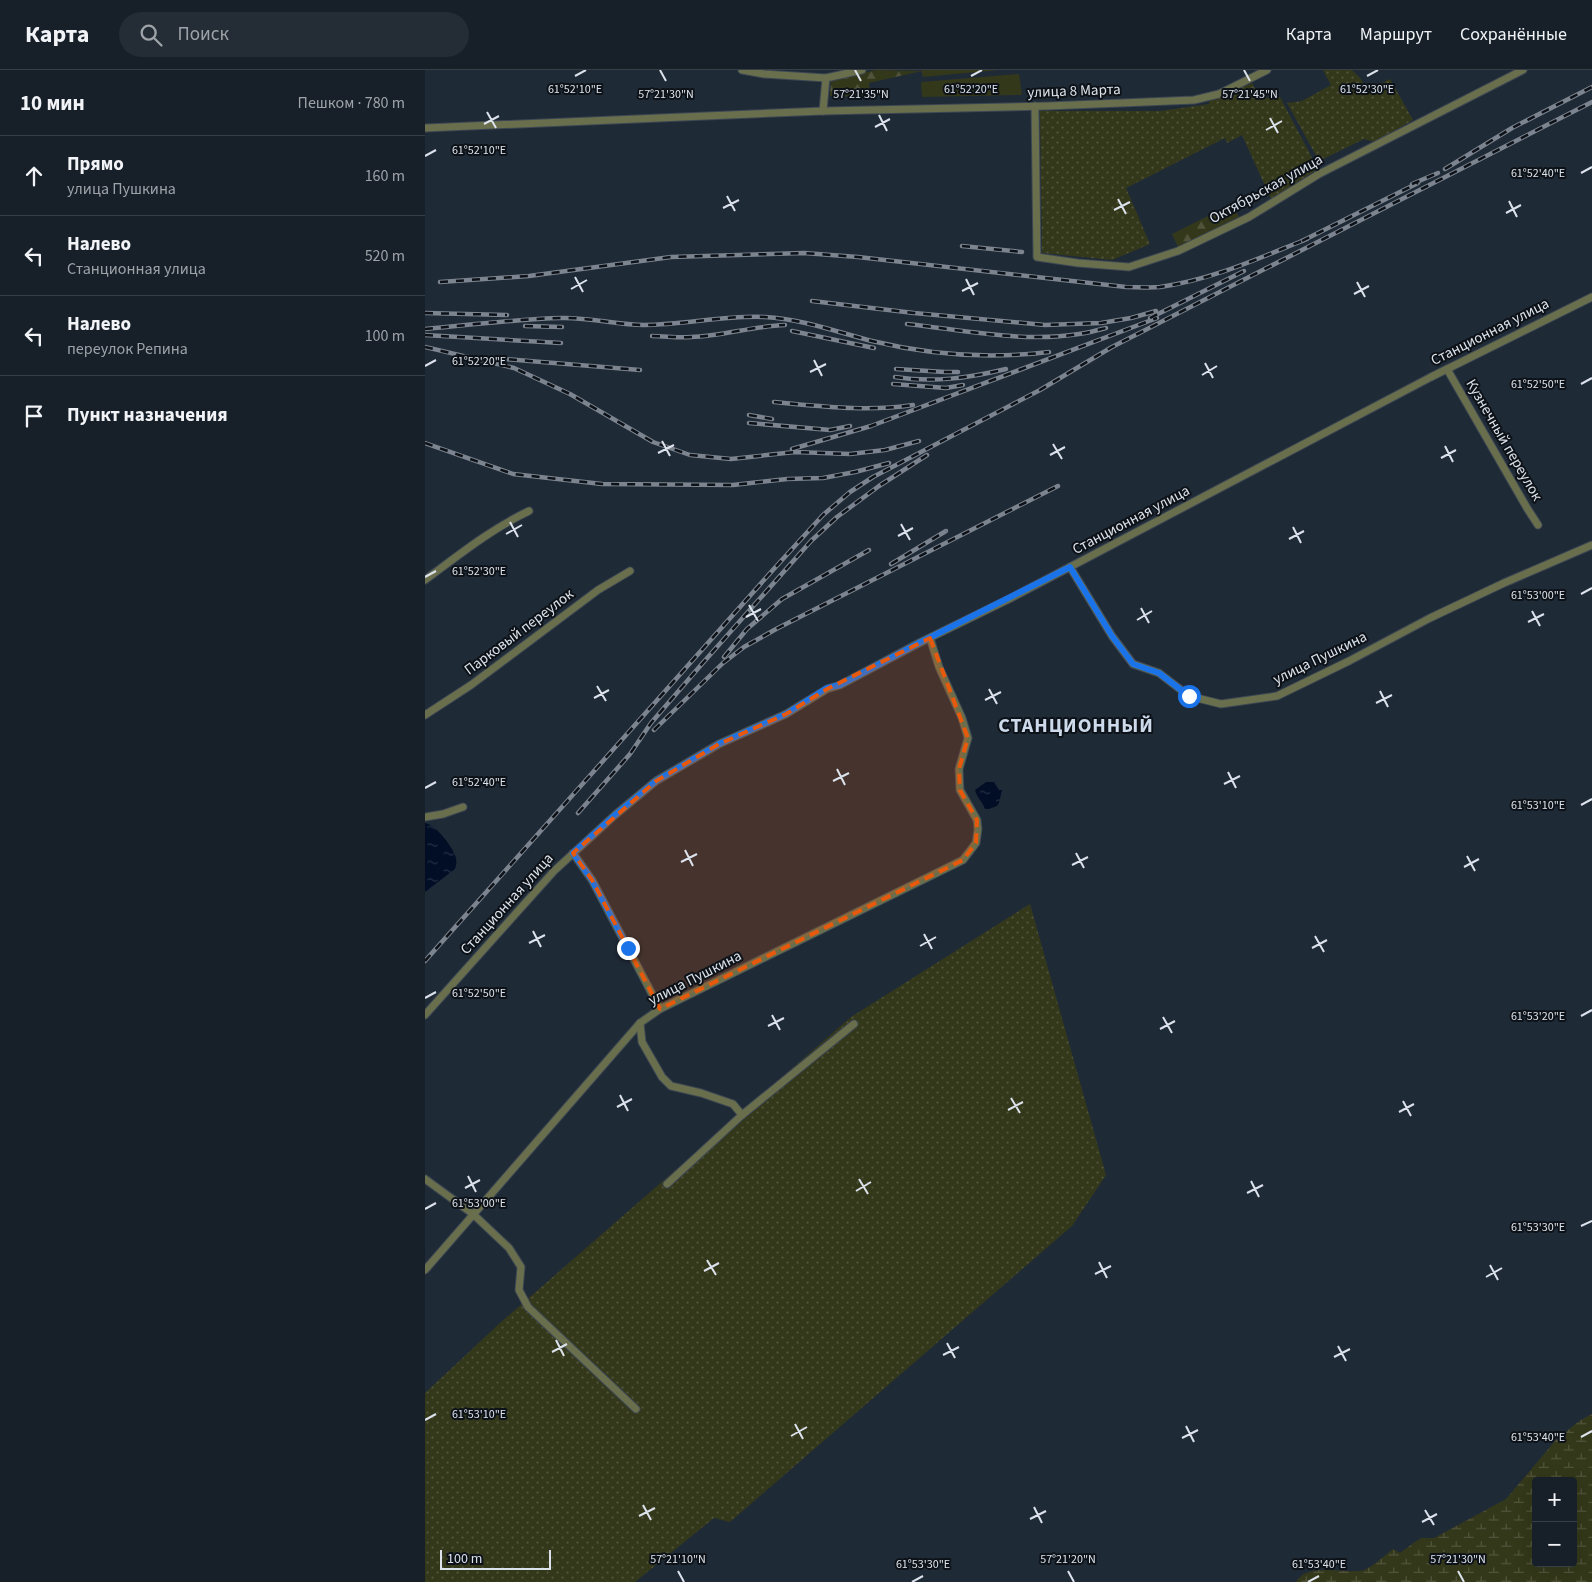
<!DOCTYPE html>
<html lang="ru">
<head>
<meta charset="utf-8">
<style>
  :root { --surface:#172029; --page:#242d35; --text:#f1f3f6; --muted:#9ea3a8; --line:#363e46 }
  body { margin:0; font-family:"Source Sans 3",sans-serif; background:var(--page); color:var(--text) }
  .controls { position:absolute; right:15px; bottom:15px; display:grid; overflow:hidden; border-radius:5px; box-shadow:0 5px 20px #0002 }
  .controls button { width:45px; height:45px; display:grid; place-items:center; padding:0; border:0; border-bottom:1px solid var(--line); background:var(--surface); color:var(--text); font:25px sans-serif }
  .scale { position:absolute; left:15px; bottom:12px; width:111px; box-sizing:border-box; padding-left:5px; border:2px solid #dce2eb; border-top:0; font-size:14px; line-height:18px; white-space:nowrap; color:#dce2eb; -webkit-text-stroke:4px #0d1218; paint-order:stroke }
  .stop { position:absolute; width:15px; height:15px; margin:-11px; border:4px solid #1a73e8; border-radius:50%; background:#fff }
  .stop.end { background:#1a73e8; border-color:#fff; box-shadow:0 1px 5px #0008 }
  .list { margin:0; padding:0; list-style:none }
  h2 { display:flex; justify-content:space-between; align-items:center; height:65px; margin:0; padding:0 20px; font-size:21px }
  h2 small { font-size:16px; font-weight:400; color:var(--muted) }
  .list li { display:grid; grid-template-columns:32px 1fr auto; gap:15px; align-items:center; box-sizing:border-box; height:80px; padding:0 20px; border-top:1px solid var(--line) }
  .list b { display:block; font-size:19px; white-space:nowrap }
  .list p { margin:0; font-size:16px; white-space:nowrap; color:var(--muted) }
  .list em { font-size:16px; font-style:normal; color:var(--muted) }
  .icon { flex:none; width:28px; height:28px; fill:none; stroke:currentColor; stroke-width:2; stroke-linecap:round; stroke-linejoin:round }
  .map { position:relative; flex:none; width:1167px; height:1512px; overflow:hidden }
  header { display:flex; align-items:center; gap:30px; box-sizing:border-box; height:70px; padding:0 25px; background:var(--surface); border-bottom:1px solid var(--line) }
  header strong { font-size:24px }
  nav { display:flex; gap:28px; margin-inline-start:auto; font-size:18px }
  .search { width:350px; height:45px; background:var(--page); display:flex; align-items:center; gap:12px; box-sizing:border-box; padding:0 18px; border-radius:28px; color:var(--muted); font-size:19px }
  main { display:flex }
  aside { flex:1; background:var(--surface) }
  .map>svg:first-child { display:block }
  .grass { fill:#34381a }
  .forest { fill:url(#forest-firs) }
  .wetland { fill:url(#wetland-marsh); fill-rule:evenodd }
  .park { fill:url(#park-dots) }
  .water { fill:url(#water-ripples) }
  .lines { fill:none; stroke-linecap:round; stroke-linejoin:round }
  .minor-casing { stroke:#3d4754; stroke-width:9 }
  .minor { stroke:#696e4c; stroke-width:7 }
  .rail-casing { stroke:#7c848f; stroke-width:4.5 }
  .rail { stroke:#0d1218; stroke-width:2.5; stroke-dasharray:8; stroke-linecap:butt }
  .route { stroke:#1a73e8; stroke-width:6 }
  .marked { fill:#e8590c; fill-opacity:0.2; stroke:#e8590c; stroke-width:4; stroke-dasharray:10 6; stroke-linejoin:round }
  .ticks { fill:none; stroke:#dce2eb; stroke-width:2 }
  .labels { text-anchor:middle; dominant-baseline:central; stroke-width:4; stroke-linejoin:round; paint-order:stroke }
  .street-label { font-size:15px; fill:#dce2eb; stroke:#0d1218 }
  .district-label { font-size:20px; font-weight:bold; letter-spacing:1px; fill:#ccdaeb; stroke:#0d1218 }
  .ticks-label { font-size:12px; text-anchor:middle; fill:#dce2eb; stroke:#0d1218; stroke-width:4; stroke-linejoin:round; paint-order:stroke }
</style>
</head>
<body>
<header>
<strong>Карта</strong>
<div class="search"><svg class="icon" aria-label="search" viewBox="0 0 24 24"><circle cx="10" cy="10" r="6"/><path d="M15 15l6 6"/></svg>Поиск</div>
<nav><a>Карта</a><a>Маршрут</a><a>Сохранённые</a></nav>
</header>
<main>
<aside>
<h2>10 мин<small>Пешком · 780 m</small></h2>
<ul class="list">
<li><svg class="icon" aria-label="ahead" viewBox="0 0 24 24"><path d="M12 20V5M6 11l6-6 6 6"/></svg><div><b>Прямо</b><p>улица Пушкина</p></div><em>160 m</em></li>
<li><svg class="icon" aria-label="left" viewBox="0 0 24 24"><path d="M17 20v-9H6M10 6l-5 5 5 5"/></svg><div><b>Налево</b><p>Станционная улица</p></div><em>520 m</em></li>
<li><svg class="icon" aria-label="left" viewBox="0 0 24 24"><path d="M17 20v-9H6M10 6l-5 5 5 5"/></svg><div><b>Налево</b><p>переулок Репина</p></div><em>100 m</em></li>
<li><svg class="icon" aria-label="arrive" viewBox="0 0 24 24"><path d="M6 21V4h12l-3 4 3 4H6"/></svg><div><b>Пункт назначения</b></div></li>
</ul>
</aside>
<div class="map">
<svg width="1167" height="1512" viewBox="0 0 1167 1512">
  <defs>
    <pattern id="forest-firs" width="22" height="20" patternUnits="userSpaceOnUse" patternTransform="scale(1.25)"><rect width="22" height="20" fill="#34381a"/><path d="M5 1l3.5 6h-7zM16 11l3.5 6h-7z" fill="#51543b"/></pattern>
    <pattern id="wetland-marsh" width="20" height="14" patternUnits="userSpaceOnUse" patternTransform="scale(1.25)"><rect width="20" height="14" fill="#34381a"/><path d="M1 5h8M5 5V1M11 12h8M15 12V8" fill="none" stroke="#51543b"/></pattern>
    <pattern id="park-dots" width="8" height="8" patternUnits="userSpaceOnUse" patternTransform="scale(1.25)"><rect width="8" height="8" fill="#34381a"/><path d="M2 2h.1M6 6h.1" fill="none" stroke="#51543b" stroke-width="1.8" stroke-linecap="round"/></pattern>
    <pattern id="water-ripples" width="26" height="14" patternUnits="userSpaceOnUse" patternTransform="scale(1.25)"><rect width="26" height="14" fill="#010e25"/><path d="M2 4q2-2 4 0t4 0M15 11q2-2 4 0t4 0" fill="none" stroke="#253145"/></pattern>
  </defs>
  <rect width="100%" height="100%" fill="#1f2a37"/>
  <!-- grass -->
  <g class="grass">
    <path d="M496 0H574L498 7Z"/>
    <path d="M594 4 597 25 497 27 496 12Z"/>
  </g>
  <!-- forest -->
  <g class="forest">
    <path d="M451 0 497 1 444 13 445 27 405 26 406 10Z"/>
    <path d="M807 134 814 147 753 177 747 164Z"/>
  </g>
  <!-- wetland -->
  <path class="wetland" d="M1167 1344V1512H871C883 1491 919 1505 939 1500 944 1499 962 1484 968 1479L975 1483 991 1471 997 1468H1009L1081 1429 1130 1371 1154 1351ZM1111 1411H1148V1493H1111Z"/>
  <!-- park -->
  <g class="park">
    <path d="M898 0H927L935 8 943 20 965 9 988 50 950 72 939 69 894 91 862 33 877 31 906 15Z"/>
    <path d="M827 13 835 28 855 27 893 99 846 129 817 65 802 73 800 68 701 118 725 174 687 190 617 183 615 41H735L784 34V31Z"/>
    <path d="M605 834 681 1105 647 1156 305 1452 289 1448 210 1512H0V1323L75 1253 426 947Z"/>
  </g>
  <!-- water -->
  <g class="water">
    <path d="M561 712H569L574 720H577L574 733 572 736 564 739H560C557 731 552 728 550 720Z"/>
    <path d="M0 753C10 754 28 777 31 788 32 792 31 796 30 799L0 822Z"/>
  </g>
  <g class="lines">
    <!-- minor casing -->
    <g class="minor-casing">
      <g id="minor">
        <path d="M317 0 339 4 401 8 437 0"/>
        <path d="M610 36 612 187 653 193 704 197 753 181 824 147 894 104 1098 0"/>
        <path d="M398 41 401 8"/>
        <path d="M0 58 398 41 623 36 769 30 794 24 842 0"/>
        <path d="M1022 299 1102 438 1113 455"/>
        <path d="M645 497 687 566 708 594 734 603 764 626 796 634 852 626 924 591 1005 548 1079 513 1167 475"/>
        <path d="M0 510C34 485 66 459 104 441"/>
        <path d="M0 645 46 615 173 520 205 501"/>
        <path d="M0 747 18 744 38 737"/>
        <path d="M148 783 167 810 235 939"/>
        <path d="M0 945 129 801 190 745 231 711 294 674 361 644 402 619 415 615 494 573 586 528 1006 307 1167 227"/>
        <path d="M215 953 217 972 237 1007 246 1016 276 1023 308 1034 317 1045"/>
        <path d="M0 1109 48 1144 84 1178 96 1197 94 1220 103 1237 211 1339"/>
        <path d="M242 1114 317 1045 429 954"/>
        <path d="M0 1200 215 953 235 939 538 790 551 773 553 759 552 750 535 720 534 699 543 668 537 648 514 597 505 568"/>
      </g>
    </g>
    <!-- minor -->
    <use href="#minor" class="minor"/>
    <!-- rail casing -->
    <g class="rail-casing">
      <g id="rail">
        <path d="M1020 99 1087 58 1167 17"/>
        <path d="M987 114 1013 103"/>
        <path d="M877 171 993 113"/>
        <path d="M537 176 597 182"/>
        <path d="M15 212 104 206 246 187 379 183 433 187 701 217C712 217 724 218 735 217 787 210 834 188 882 169"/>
        <path d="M387 231 489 243 620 255 676 253 706 248 731 241"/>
        <path d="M0 243 82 245"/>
        <path d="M725 248 819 201"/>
        <path d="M482 254C539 260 598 273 654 264 663 263 672 260 681 258"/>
        <path d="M100 256 137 257"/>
        <path d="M0 259C45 255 91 249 136 248 164 247 192 255 219 255 260 255 300 245 340 247 377 249 412 262 447 271 505 285 566 289 624 282"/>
        <path d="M367 261 449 278"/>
        <path d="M0 265 136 273"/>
        <path d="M227 266C240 266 253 268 266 267 298 266 328 256 360 255"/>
        <path d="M0 277 89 298 145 324 228 372 265 385 306 389 370 382 425 384 460 380 494 371"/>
        <path d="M68 288 215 300"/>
        <path d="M471 299 520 302H533"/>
        <path d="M470 307C508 313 544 308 581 299"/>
        <path d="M468 314 521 318 538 315"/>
        <path d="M349 332C395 336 441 342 488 335"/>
        <path d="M324 345 347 349"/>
        <path d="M324 353 405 360 425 356"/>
        <path d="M0 373 88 404 177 414 308 415 362 409 398 408 430 402 464 393"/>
        <path d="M367 379 446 356 732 248"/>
        <path d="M466 494 521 461"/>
        <path d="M299 587 322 559 357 529 444 480"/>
        <path d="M229 660 298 593 319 577 353 558 633 416"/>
        <path d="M153 743 205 684 226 653 276 595 386 471 412 447 454 416 502 385"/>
        <path d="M0 891 347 501 398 445 425 422 448 407 615 320 687 277 1167 32"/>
      </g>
    </g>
    <!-- rail -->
    <use href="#rail" class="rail"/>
  </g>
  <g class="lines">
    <!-- route -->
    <path class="route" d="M203 878 167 810 148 783 190 745 231 711 294 674 361 644 402 618 415 615 494 573 645 497 687 566 708 594 734 603 764 626"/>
  </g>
  <!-- marked area -->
  <path class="marked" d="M505 568 543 668 534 699 535 720 552 750 551 773 538 790 235 939 167 810 148 783 231 711 294 674 361 644 402 619Z"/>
  <!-- ticks -->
  <path class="ticks" d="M235 0 241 11M430 0 436 11M819 0 825 11M150 6 161 0M546 6 557 0M942 6 953 0M62 42 71 58M454 45 462 61M845 48 853 63M59 54 74 46M450 57 465 49M841 60 857 51M0 86 11 80M1156 103 1167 97M302 126 310 141M693 129 701 144M1084 131 1092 147M298 138 314 130M689 140 705 132M1081 143 1096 135M150 207 158 222M541 209 549 225M932 212 940 227M146 219 162 210M537 221 553 213M929 224 944 216M389 290 397 306M780 293 788 308M0 296 11 290M385 302 401 294M777 305 792 296M1156 314 1167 308M237 371 245 386M628 374 637 389M1020 376 1028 392M233 383 249 375M625 385 640 377M1016 388 1031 380M85 452 93 467M476 454 485 470M868 457 876 473M81 464 97 455M473 466 488 458M864 469 879 461M0 507 11 501M1156 524 1167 518M324 535 333 551M716 538 724 553M1107 541 1115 556M321 547 336 539M712 550 727 541M1103 552 1119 544M172 616 181 631M564 619 572 634M955 621 963 637M169 628 184 620M560 630 576 622M951 633 967 625M412 699 420 715M803 702 811 718M408 711 424 703M799 714 815 706M0 718 11 712M1156 735 1167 729M260 780 268 796M651 783 659 798M1042 786 1050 801M256 792 272 784M647 795 663 787M1039 797 1054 789M108 861 116 877M499 864 507 879M890 866 899 882M104 873 120 865M495 876 511 867M887 878 902 870M0 928 11 922M347 945 355 960M1156 946 1167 940M738 947 747 963M343 956 359 948M735 959 750 951M195 1025 203 1041M586 1028 595 1043M978 1031 986 1046M192 1037 207 1029M583 1040 598 1032M974 1042 989 1034M43 1106 51 1122M434 1109 443 1124M826 1111 834 1127M40 1118 55 1110M431 1121 446 1112M822 1123 838 1115M0 1139 11 1133M1156 1156 1167 1151M282 1190 291 1205M674 1192 682 1208M1065 1195 1073 1210M279 1201 294 1193M670 1204 686 1196M1061 1207 1077 1198M131 1270 139 1286M522 1273 530 1288M913 1276 921 1291M127 1282 142 1274M518 1285 534 1277M909 1287 925 1279M0 1350 11 1344M370 1354 378 1369M761 1356 769 1372M366 1366 382 1357M1156 1367 1167 1361M757 1368 773 1360M218 1435 226 1450M609 1437 617 1453M1000 1440 1009 1455M214 1446 230 1438M605 1449 621 1441M997 1452 1012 1444M253 1501 259 1512M643 1501 649 1512M1033 1501 1039 1512M487 1512 498 1506M883 1512 894 1506"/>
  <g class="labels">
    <!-- street labels -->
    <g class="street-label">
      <text transform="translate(649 21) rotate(-2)">улица 8 Марта</text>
      <text transform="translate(841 119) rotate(-29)">Октябрьская улица</text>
      <text transform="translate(1065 262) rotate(-27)">Станционная улица</text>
      <text transform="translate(1079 370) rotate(60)">Кузнечный переулок</text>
      <text transform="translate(706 450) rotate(-28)">Станционная улица</text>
      <text transform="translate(94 562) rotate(-37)">Парковый переулок</text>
      <text transform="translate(895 588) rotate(-26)">улица Пушкина</text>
      <text transform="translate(82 834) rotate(-48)">Станционная улица</text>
      <text transform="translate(270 908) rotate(-27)">улица Пушкина</text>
    </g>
    <!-- district labels -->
    <g class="district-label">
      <text x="651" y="656">СТАНЦИОННЫЙ</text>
    </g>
  </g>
  <g class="ticks-label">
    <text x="546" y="23">61°52'20"E</text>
    <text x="942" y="23">61°52'30"E</text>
    <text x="150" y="23">61°52'10"E</text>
    <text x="241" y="28">57°21'30"N</text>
    <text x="436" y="28">57°21'35"N</text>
    <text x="825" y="28">57°21'45"N</text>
    <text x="54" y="84">61°52'10"E</text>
    <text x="1113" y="107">61°52'40"E</text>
    <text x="54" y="295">61°52'20"E</text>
    <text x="1113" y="318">61°52'50"E</text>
    <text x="54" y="505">61°52'30"E</text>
    <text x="1113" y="529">61°53'00"E</text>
    <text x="54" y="716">61°52'40"E</text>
    <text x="1113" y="739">61°53'10"E</text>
    <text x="54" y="927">61°52'50"E</text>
    <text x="1113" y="950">61°53'20"E</text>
    <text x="54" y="1137">61°53'00"E</text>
    <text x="1113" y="1161">61°53'30"E</text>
    <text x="54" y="1348">61°53'10"E</text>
    <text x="1113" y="1371">61°53'40"E</text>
    <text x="253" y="1493">57°21'10"N</text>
    <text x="643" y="1493">57°21'20"N</text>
    <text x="1033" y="1493">57°21'30"N</text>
    <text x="498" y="1498">61°53'30"E</text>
    <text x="894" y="1498">61°53'40"E</text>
  </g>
</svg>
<div class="controls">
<button>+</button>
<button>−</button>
</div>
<div class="scale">100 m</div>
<div class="stop" style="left:764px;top:626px"></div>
<div class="stop end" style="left:203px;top:878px"></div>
</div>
</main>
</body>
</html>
